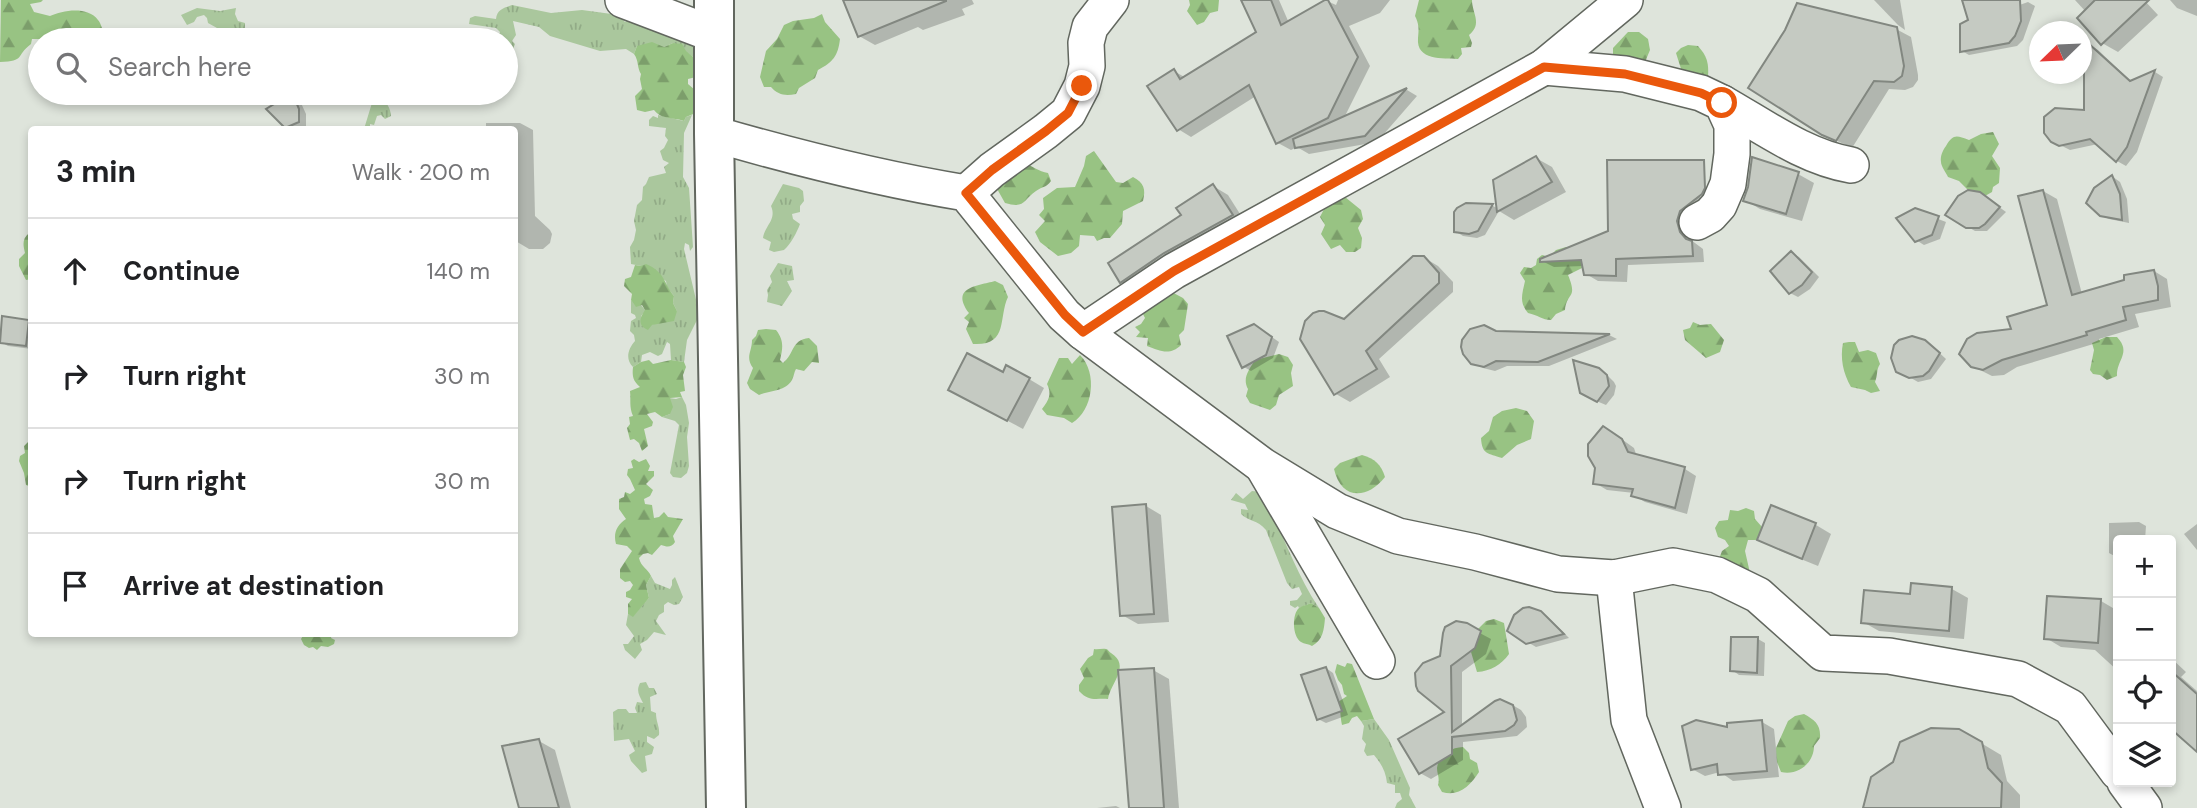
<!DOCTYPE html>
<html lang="en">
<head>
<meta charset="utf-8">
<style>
  :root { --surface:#fff; --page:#f6f6f6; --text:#202124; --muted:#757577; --line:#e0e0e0 }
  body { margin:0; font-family:"DM Sans",sans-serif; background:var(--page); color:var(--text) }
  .controls { position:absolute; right:21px; bottom:21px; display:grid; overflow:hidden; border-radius:7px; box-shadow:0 4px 10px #0003 }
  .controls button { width:63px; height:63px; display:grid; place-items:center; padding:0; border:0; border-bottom:2px solid var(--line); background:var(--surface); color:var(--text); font:35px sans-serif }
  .compass { position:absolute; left:2029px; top:21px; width:63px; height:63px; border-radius:50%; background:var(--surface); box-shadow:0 4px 10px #0003; rotate:247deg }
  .stop { position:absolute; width:21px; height:21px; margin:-16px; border:5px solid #ea580c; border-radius:50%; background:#fff }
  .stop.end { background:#ea580c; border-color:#fff; box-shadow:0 2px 7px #0008 }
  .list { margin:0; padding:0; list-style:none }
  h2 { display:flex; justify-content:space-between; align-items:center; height:91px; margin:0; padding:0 28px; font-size:30px }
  h2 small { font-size:23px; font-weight:400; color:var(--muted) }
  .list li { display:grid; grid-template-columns:46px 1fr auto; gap:21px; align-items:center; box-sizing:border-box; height:105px; padding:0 28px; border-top:2px solid var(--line) }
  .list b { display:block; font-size:26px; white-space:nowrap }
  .list em { font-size:23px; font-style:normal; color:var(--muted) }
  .icon { flex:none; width:38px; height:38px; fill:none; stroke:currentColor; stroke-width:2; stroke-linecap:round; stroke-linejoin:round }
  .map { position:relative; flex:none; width:2197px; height:808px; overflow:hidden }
  .search { position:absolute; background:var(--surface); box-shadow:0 4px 10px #0003; left:28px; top:28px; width:490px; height:77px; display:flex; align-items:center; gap:18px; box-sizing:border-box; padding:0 24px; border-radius:38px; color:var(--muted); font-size:26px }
  .panel { position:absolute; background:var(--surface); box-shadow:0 4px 10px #0003; left:28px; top:126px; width:490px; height:511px; border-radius:7px }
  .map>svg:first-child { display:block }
  .grass { fill:url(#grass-tufts) }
  .forest { fill:url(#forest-firs) }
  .shadow { fill:#0003 }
  .building { fill:#c5cac2; stroke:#828780; stroke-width:2 }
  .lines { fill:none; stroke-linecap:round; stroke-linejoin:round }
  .street-casing { stroke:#62675f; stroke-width:38 }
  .highway-casing { stroke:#62675f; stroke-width:42 }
  .street { stroke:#fff; stroke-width:35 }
  .highway { stroke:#fff; stroke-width:38 }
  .route { stroke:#ea580c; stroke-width:9 }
</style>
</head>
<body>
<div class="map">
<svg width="2197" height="808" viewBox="0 0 2197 808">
  <defs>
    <pattern id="grass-tufts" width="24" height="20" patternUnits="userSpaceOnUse" patternTransform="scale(1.75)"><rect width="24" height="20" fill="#aac79d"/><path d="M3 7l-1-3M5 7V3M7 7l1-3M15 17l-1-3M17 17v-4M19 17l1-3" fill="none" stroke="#92ab87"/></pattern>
    <pattern id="forest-firs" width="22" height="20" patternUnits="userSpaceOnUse" patternTransform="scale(1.75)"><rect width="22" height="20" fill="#98c383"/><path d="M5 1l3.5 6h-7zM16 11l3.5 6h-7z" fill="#7c9e6b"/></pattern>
  </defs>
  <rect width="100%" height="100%" fill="#dee4db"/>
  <!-- grass -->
  <g class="grass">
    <path d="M512 5 551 13 582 10 619 15 625 22 631 18 697 44 698 71 694 65 693 57 673 43 664 47 637 46 634 54 626 49 600 51 550 36 539 27 513 21 516 35 512 41 515 44 513 49 506 48V40H500L498 37 500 32 496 28 469 24 470 18 475 16 496 19C497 9 504 8 512 5Z"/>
    <path d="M197 8 220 11 236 8 235 14 238 21 245 23V28L238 31 241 40 229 33H220L217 28 208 23 207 18 204 15 197 17 194 22 187 25 181 15Z"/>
    <path d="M375 93H381V97C386 101 391 109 391 116L385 119 381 115 377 116 374 125 370 124V129H364Z"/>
    <path d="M658 115 684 121 686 117 692 115 684 133 683 177 689 188 693 247 690 251 689 245 685 243 684 249 698 308 697 320 687 340 684 362 671 360 670 344 667 342 662 354 658 356 650 352 642 355 641 362 633 367C625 359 628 349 635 341L634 335 630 331 631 321 636 318 635 315 631 313V300L636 306 641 305 646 311 641 316 652 325 677 311 673 303 674 296 667 287 666 281 641 266 631 264 630 247 634 240 636 230 634 221 637 205 642 200 643 187 646 184 649 177 666 173 664 167 669 163 663 160 660 151 664 148 668 140 665 136 666 128 649 126V120L653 116 658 118Z"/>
    <path d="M783 184 799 188 803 191 804 201 800 206V212L792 214 793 219 800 224C797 232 791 244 784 250L774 252 769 250 771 242 763 238C765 225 777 220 771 206Z"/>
    <path d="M778 263 792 266 794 280 787 281 792 291 782 306 767 302 768 295 767 290 772 282 770 276Z"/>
    <path d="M682 397 686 405 689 423 687 437 689 466 687 473 681 478 673 477 670 473 679 425 675 421 662 417 670 414 669 398 676 399Z"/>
    <path d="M1252 491 1261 492C1282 530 1295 572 1319 608L1311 603 1299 608 1298 606 1295 608 1290 605V601L1297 600 1302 594 1299 587 1292 589 1287 583 1266 530C1257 519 1249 522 1241 514V509L1248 510 1245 504 1231 500 1236 493 1243 499Z"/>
    <path d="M651 576 655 583 670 589 672 585V580L675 577 683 597 679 604 674 605 668 602 664 605V612L659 615 656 621 666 635 654 632 647 640 640 644 642 650 635 659 625 650 623 644H628L634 636 626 625 628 614 633 616 649 598 646 585Z"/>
    <path d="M646 682 649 688H654L657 694 650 697 651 711 656 713C656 722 660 727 659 735L654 739 647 736V742L654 747 652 754 645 756 647 771 642 773 631 761 629 755 635 751 629 739 614 741 613 712 618 709H626L629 713H637L635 708 637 702 643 703C639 695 636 691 640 683Z"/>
    <path d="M1374 719 1389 740 1410 788 1409 795 1416 808H1395L1397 803 1402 799 1400 793H1395V785L1387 783C1386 772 1381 763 1374 755L1367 756 1364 751 1366 744 1362 739 1364 726 1361 721Z"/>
  </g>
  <!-- forest -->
  <g class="forest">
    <path d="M1 0H43L41 2 30 4 34 12 50 16C63 10 88 6 98 20 101 23 101 27 103 30L101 35H94L97 40 32 39 31 44C15 56 26 61 0 62Z"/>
    <path d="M1189 0H1219L1218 11 1210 13 1204 22 1197 25 1187 11 1190 5Z"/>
    <path d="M1419 0H1472C1472 13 1483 24 1469 35L1472 43 1471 47 1461 48 1462 54 1458 59C1443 58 1416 61 1418 38 1419 29 1419 24 1415 16Z"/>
    <path d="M822 14 825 22 840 39C838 56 833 62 818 70L815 78 799 88 796 94C785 96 778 95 771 87H764L760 77 766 51 777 39 784 25 793 21 814 18Z"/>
    <path d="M1628 32H1639L1648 39 1650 50 1645 62 1613 58V48Z"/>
    <path d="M652 42 664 47 673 43 682 44 686 51 693 57 694 65 698 71 696 77 688 79V84L695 90 698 112 686 117 684 121C673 117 662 120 654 110L645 112 637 110 635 96 642 89 640 79 641 74C637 68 639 61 634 54L637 46Z"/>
    <path d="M1688 45 1698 46C1707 56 1709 63 1708 77L1682 72 1676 53 1681 48Z"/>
    <path d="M1993 132 1999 144 1992 156 2000 168 1999 183 1993 187 1992 192 1985 196 1980 192 1968 190 1959 181 1948 177C1946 173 1941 166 1941 162 1940 156 1943 150 1946 146 1953 134 1956 135 1969 140L1981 134Z"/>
    <path d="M1094 151 1116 182 1123 183 1133 177C1144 183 1146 189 1143 201L1123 211 1122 224 1110 238H1104L1097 241 1094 236 1080 235 1079 246 1071 253 1058 256 1040 242 1035 232 1045 221 1039 215 1044 209 1043 198 1057 188 1075 187 1084 166 1086 156Z"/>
    <path d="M1022 162C1031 165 1039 172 1048 173L1051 181C1046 188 1043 186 1036 191 1023 200 1025 209 1005 203L996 187Z"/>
    <path d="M1345 197 1361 210 1363 219 1358 228 1362 238 1361 248 1355 252H1346L1340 245 1331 249 1321 234 1325 225 1320 217 1325 207Z"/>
    <path d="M29 233H31V279L26 280 19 266V259L25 253C23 245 22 239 29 233Z"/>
    <path d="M1566 247 1573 248 1580 258 1582 268 1568 275C1578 299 1567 292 1565 310L1556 314 1551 320C1542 320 1538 315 1528 313 1519 302 1522 295 1525 281L1520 273 1524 267 1531 268 1536 265 1537 259 1542 255 1549 257 1556 250Z"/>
    <path d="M646 264C665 272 663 282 674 296L673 303 677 311 674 321 652 325 648 330C637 325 640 318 645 310L642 305 636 307 631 300 632 294 624 286 625 279 631 277 635 265 641 266Z"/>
    <path d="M995 281 1003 285 1008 297C998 318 1009 346 973 344L966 329 969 322 964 318 969 313C950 287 977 286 995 281Z"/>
    <path d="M1166 289 1183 298 1188 304 1184 330 1179 335 1181 345C1170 356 1160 351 1147 346L1148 338 1136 337 1140 332 1135 327 1141 324 1145 318 1140 308Z"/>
    <path d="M1693 322 1700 325 1711 324 1724 340 1720 352 1706 358 1685 340 1683 330 1690 328Z"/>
    <path d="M766 329 776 330C784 340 783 348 780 360L783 363C795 353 791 340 809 338L817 346 819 363 812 362 804 371 796 369C794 372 794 376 792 380 785 392 770 390 759 395L750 389 747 383 753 368C745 357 752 352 752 340L756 336 758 330Z"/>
    <path d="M2106 337H2117C2132 353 2116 360 2117 376L2107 380 2100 375 2093 374 2090 370 2094 350 2092 343Z"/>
    <path d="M1849 342H1855L1859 352 1868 350 1876 353 1880 364C1876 370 1878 375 1875 382L1880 391 1871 393 1865 390 1851 387C1843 373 1840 358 1843 343Z"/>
    <path d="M1279 354 1288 357 1293 365 1291 373 1293 386 1279 395 1276 405 1270 410 1250 403 1246 396 1248 389C1242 378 1249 370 1255 360Z"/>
    <path d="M1080 355C1098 373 1093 411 1072 423L1064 418 1047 415 1042 409C1049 400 1052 394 1047 384L1059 358H1068L1072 364Z"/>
    <path d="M649 360 653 364 671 360 684 362 686 367 683 375 685 391 680 392 682 397 670 398 673 407 670 414 662 417 655 412 647 414 653 422 652 426 644 429 648 446 642 451 639 443 634 439 630 440 627 428 630 424 629 417 633 416C629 407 631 400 630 391L640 387C633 381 632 376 633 367L641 362Z"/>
    <path d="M1516 408 1527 411 1534 421 1531 439 1517 445 1502 458C1488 453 1482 455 1481 438L1489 431 1493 417 1502 411Z"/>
    <path d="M31 439H32L31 487 26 485 24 473 19 461 20 456 25 453 24 446Z"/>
    <path d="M1362 455C1375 459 1381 464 1385 477 1367 500 1341 500 1334 469L1340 463Z"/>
    <path d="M634 459 639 462 646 459 650 466 648 471H654V476L646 484 653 490 650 496 644 499 645 504 652 505 654 518 659 517 664 512 668 517 683 519 673 536 675 542C671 548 667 547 661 545L652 555 648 553 643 554 639 558C641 567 648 569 651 576L646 585 649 598 633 617 628 614V604L632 599 626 597V592L630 590 633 585 630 581 625 582 620 578V569L632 551 627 546 616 544C613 533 617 525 626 519L619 509V499L624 497 625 492 630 494 635 490 630 479 627 475 628 469 633 468 631 461Z"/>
    <path d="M1746 508 1754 511 1755 519 1762 527 1757 540H1748L1745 551 1750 573 1719 559 1722 551 1729 546 1725 540 1718 537 1715 528 1719 521 1728 520 1730 510 1738 511Z"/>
    <path d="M1311 603 1319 608 1325 618C1324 630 1323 640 1312 646 1309 644 1304 644 1301 642 1292 636 1292 614 1299 608 1303 605 1307 605 1311 603Z"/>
    <path d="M1494 619 1504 623 1509 654C1501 665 1491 671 1477 672L1471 652 1477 643 1476 631 1486 621Z"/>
    <path d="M304 634H332L331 638 335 640 334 644 328 647 321 646 317 650 313 647 309 648 304 645 301 639Z"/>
    <path d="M1094 649C1098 650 1102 648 1106 649 1108 649 1109 652 1111 653 1131 666 1111 682 1108 699 1095 698 1089 702 1079 691V685L1084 678 1080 669 1088 658 1093 655Z"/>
    <path d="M1347 663 1352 664 1374 719 1361 721 1357 716 1352 718 1349 723 1342 725C1340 716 1341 710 1338 702L1347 696 1344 694 1342 685 1338 680 1335 672 1337 664 1345 667Z"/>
    <path d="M1804 714C1815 720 1821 725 1820 738L1814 746C1814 763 1798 776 1781 772L1777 762 1776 748 1788 721 1795 716Z"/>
    <path d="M1463 747 1469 753 1470 759 1477 763 1479 772C1470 786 1459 797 1442 792L1438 785C1440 778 1437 774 1437 768 1439 753 1451 748 1463 747Z"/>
  </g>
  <!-- shadow -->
  <g class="shadow">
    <path d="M845 0H972L974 4 962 9 965 15 923 30 918 27 875 45 859 36Z"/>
    <path d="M1243 0H1279L1289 23 1327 1 1336 5 1338 0H1390L1380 13 1349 26 1370 66 1344 118 1407 90 1417 96 1377 142 1309 154 1297 147 1291 150 1278 143 1256 96 1191 137 1178 129 1174 71 1186 78 1258 33Z"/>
    <path d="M1874 0H1900L1905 30 1898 25Z"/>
    <path d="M1964 0H2007L2011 8 2028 2 2035 6 2023 40 2017 46 1969 55 1962 51 1971 21Z"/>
    <path d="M2075 0H2144L2158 15 2118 52 2102 43 2086 12Z"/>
    <path d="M2170 0H2197V16L2177 8Z"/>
    <path d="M1896 29 1911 37 1918 75V80L1913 87 1905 90 1889 89 1852 148 1823 134Z"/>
    <path d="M2090 45 2098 50 2132 82 2155 72 2163 77 2137 152 2126 166 2117 161 2098 144 2070 150 2052 141 2085 112Z"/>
    <path d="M294 98 301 103 306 114V126L297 130H291L286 127Z"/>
    <path d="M486 123H520L533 130 535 216 550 230 552 234 550 243 543 249H529L514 240V130H486Z"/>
    <path d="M1536 158 1552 167 1566 192 1514 220 1499 211 1485 235 1477 238 1463 236 1455 231 1466 205 1493 206 1499 209Z"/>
    <path d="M1798 174 1814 183 1802 221 1760 209 1745 200Z"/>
    <path d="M2113 177 2120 182 2127 199 2129 223 2109 219 2101 215Z"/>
    <path d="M1213 186 1228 195 1247 225 1137 291 1121 282Z"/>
    <path d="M2043 191 2057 199 2082 294 2126 282 2154 271 2167 279 2171 307 2135 314 2139 327 2099 339 2100 342 2017 367 2004 375 1992 376 1972 366 2013 331 2049 307Z"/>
    <path d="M1700 195 1701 210 1688 230 1691 240 1703 249 1704 262 1628 265 1627 282 1598 281 1586 274 1584 266 1554 267 1542 261Z"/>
    <path d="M1988 199 2006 212 1987 231H1975L1947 215Z"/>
    <path d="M1915 210 1946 222 1940 239 1924 245 1916 240Z"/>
    <path d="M1792 253 1799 257 1819 277 1810 289 1798 297 1790 293Z"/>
    <path d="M1423 257 1438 266 1453 282V292L1379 359 1390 377 1350 402 1336 394 1344 321Z"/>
    <path d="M29 321 32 323V349L8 346 1 342Z"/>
    <path d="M1262 330 1279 342 1273 358 1251 371 1244 367Z"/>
    <path d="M1496 332 1609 335 1617 339 1549 366H1507L1495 371 1483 368 1473 362Z"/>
    <path d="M1933 347 1946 359 1931 379 1918 382 1897 370Z"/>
    <path d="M1599 370 1607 375 1614 382 1616 386 1614 395 1606 405 1594 400Z"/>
    <path d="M1004 374 1029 379 1044 388 1023 429 966 399Z"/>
    <path d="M1616 435 1634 448 1637 457 1685 469 1696 476 1687 514 1645 502 1633 495 1634 493 1607 490 1595 483Z"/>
    <path d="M1146 506 1161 515 1169 622 1138 624 1122 615Z"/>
    <path d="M1772 507 1816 525 1831 534 1818 566 1774 548 1759 539Z"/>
    <path d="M2139 522 2146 526 2145 540H2118V558L2109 553V523Z"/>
    <path d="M2197 524V550L2184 534Z"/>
    <path d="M1912 585 1952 589 1968 598 1964 639 1879 631 1863 622 1911 596Z"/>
    <path d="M2049 597 2101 601 2118 611V671L2095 650 2061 647 2046 638Z"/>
    <path d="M1540 612 1548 617 1569 638 1536 647 1509 631Z"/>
    <path d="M1461 623 1491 639 1486 654 1462 672V727L1509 703 1521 710 1526 717 1527 727 1517 736 1463 742V760L1431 779 1420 773 1447 712 1442 657Z"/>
    <path d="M1758 639 1765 643 1764 676 1739 675 1732 670Z"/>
    <path d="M2171 658 2186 672 2181 677 2197 691V749L2171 727Z"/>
    <path d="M1326 668 1333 673 1348 715 1326 723 1318 719Z"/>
    <path d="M1153 670 1169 679 1179 808H1130Z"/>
    <path d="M1762 722 1774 729 1779 777 1733 781 1720 772 1705 776 1692 769 1729 730Z"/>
    <path d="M539 741 555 750 571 808H521Z"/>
    <path d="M1981 743 2001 755 2007 781 2020 795V808H1867Z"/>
    <path d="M1116 806 1120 808H1097Z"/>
  </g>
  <!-- building -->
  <g class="building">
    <path d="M843 0H946V1L858 37Z"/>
    <path d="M1241 0H1271L1281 25 1325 0H1328L1358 57 1328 118 1276 144 1249 85 1177 131 1147 86 1174 69 1180 79 1256 32Z"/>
    <path d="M1962 0H2020L2021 21 2015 36 2009 43 1960 52V24L1968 20Z"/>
    <path d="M2095 0H2149L2101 45 2077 18Z"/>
    <path d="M1797 3 1897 27 1904 66 1902 76 1894 82 1874 81 1836 141 1822 135 1748 88 1785 30Z"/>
    <path d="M2088 43 2130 81 2155 70 2127 147 2116 162 2090 139 2059 146 2051 142 2044 133V117L2055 108 2084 110V70Z"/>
    <path d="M1407 88 1365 136 1295 148 1293 139Z"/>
    <path d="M294 97 299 109V122L285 128 266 109 281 100Z"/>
    <path d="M1536 156 1552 182 1497 212 1493 180Z"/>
    <path d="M1752 157 1799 172 1786 214 1743 201 1748 187Z"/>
    <path d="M1607 160H1704L1705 188 1702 194 1680 211 1677 221 1680 232 1686 239 1692 241 1693 256 1616 259V276L1584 275 1581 260 1540 262V259L1608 231Z"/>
    <path d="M2112 175 2120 194 2122 220 2100 216 2086 203 2094 188Z"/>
    <path d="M1213 184 1233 215 1164 253 1120 283 1108 263 1181 215 1176 208Z"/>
    <path d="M1968 190 1980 192 2000 207 1985 224 1979 228H1966L1945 215 1958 196Z"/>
    <path d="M2043 190 2072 295 2124 280V275L2154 270 2158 286V300L2123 307 2126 320 2086 332 2087 335 2002 360 1983 370 1971 367 1959 354 1967 339 1977 333 2011 329 2007 317 2047 305 2018 196Z"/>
    <path d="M1466 203 1493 204 1478 231 1469 234 1454 232V212L1457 208Z"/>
    <path d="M1915 208 1939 216 1932 235 1915 242 1896 218Z"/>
    <path d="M1791 251 1812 272 1802 285 1789 294 1770 271Z"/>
    <path d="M1413 256H1424L1439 273V283L1366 351 1377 369 1334 395 1300 339 1305 321 1313 313 1319 311H1324L1344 319Z"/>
    <path d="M2 316 29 320 26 346 0 343Z"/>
    <path d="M1254 324 1272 337 1266 355 1242 368 1227 336Z"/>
    <path d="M1484 325 1496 331 1610 334 1538 362 1496 361 1484 367 1471 364 1463 354 1461 347 1462 340 1470 329Z"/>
    <path d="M1912 336 1925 340 1940 353 1929 371 1923 376 1909 378 1896 372 1891 358 1894 345 1899 340Z"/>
    <path d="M967 353 1003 372 1006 365 1030 378 1007 421 948 390Z"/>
    <path d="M1573 360 1599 368 1607 375 1609 386 1597 402 1580 393Z"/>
    <path d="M1603 426 1622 439 1628 452 1685 467 1675 508 1631 496 1633 489 1593 484 1595 468 1588 456V444Z"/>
    <path d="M1146 504 1154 614 1120 616 1112 507Z"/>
    <path d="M1771 505 1816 523 1802 559 1757 540Z"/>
    <path d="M1911 583 1952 587 1949 631 1861 623 1864 590 1910 594Z"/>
    <path d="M2047 596 2101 599 2098 643 2044 639Z"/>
    <path d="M1529 607 1541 611 1564 634 1526 644 1507 631 1514 615 1523 608Z"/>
    <path d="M1456 621 1467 623 1481 631 1475 648 1451 666 1452 732 1495 701 1500 699 1513 705 1517 720 1514 725 1505 731 1452 737V754L1419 774 1398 739 1444 712 1418 691 1416 686 1415 673 1423 663 1440 656 1443 633 1445 627Z"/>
    <path d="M1731 637H1758L1757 673 1730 671Z"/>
    <path d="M1326 667 1342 711 1317 720 1301 675Z"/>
    <path d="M1154 668 1164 808H1129L1118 670Z"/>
    <path d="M2171 671 2197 694V752L2171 729Z"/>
    <path d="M1696 720 1727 727V723L1762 720 1767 771 1718 775 1717 764 1691 770 1682 726Z"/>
    <path d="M1931 728 1959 729 1982 742 1988 768 2002 783 2001 808H1863L1871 777 1893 762 1900 742Z"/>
    <path d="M539 739 559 808H519L502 746Z"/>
  </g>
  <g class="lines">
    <!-- street casing -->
    <g class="street-casing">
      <g id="street">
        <path d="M623 0 715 35"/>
        <path d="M1544 67 1625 74 1701 93 1722 103 1732 125V154L1728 184 1719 205 1710 215 1697 222"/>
        <path d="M1722 103C1763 126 1804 157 1851 165"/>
        <path d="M714 134C797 158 880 179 966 193L1064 315 1083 332 1263 466 1337 511 1398 536 1475 552 1558 574 1614 578 1673 566 1717 575 1758 595 1823 653 1889 656 2018 679 2070 707 2118 772"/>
        <path d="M966 193 992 170 1046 131 1068 113 1082 86 1087 66 1086 43 1090 27 1111 0"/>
        <path d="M1083 332 1174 271 1544 67 1625 0"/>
        <path d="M1265 470 1377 661"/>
        <path d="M1614 578 1629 720 1663 808"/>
        <path d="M2125 782 2144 808"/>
      </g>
    </g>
    <!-- highway casing -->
    <g class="highway-casing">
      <path id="highway" d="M714 0V134L726 808"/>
    </g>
    <!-- street -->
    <use href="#street" class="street"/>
    <!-- highway -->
    <use href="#highway" class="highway"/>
  </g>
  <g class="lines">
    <!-- route -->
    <path class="route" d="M1082 86 1068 113 1046 131 992 170 966 193 1065 315 1083 332 1174 271 1544 67 1625 74 1701 93 1722 103"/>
  </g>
</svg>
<div class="controls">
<button>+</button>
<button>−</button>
<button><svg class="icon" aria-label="locate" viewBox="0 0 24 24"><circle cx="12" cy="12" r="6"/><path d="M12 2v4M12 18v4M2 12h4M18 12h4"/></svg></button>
<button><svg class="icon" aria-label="layers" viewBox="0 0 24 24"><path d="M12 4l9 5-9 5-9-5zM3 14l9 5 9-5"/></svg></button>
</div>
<svg class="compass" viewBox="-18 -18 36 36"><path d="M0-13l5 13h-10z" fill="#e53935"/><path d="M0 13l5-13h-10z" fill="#757577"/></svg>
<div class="stop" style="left:1722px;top:103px"></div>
<div class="stop end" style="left:1082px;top:86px"></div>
<div class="search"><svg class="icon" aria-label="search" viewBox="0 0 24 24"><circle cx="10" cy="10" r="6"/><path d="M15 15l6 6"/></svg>Search here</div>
<section class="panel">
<h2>3 min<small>Walk · 200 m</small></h2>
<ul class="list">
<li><svg class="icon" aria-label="ahead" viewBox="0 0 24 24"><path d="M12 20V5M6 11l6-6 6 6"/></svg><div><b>Continue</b></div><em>140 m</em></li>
<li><svg class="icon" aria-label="right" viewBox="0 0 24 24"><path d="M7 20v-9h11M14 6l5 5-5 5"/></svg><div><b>Turn right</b></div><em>30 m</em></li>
<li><svg class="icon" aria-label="right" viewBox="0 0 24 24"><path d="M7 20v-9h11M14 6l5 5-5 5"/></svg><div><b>Turn right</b></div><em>30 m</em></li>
<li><svg class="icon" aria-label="arrive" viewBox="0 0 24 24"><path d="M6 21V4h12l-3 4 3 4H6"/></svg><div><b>Arrive at destination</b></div></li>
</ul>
</section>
</div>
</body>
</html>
